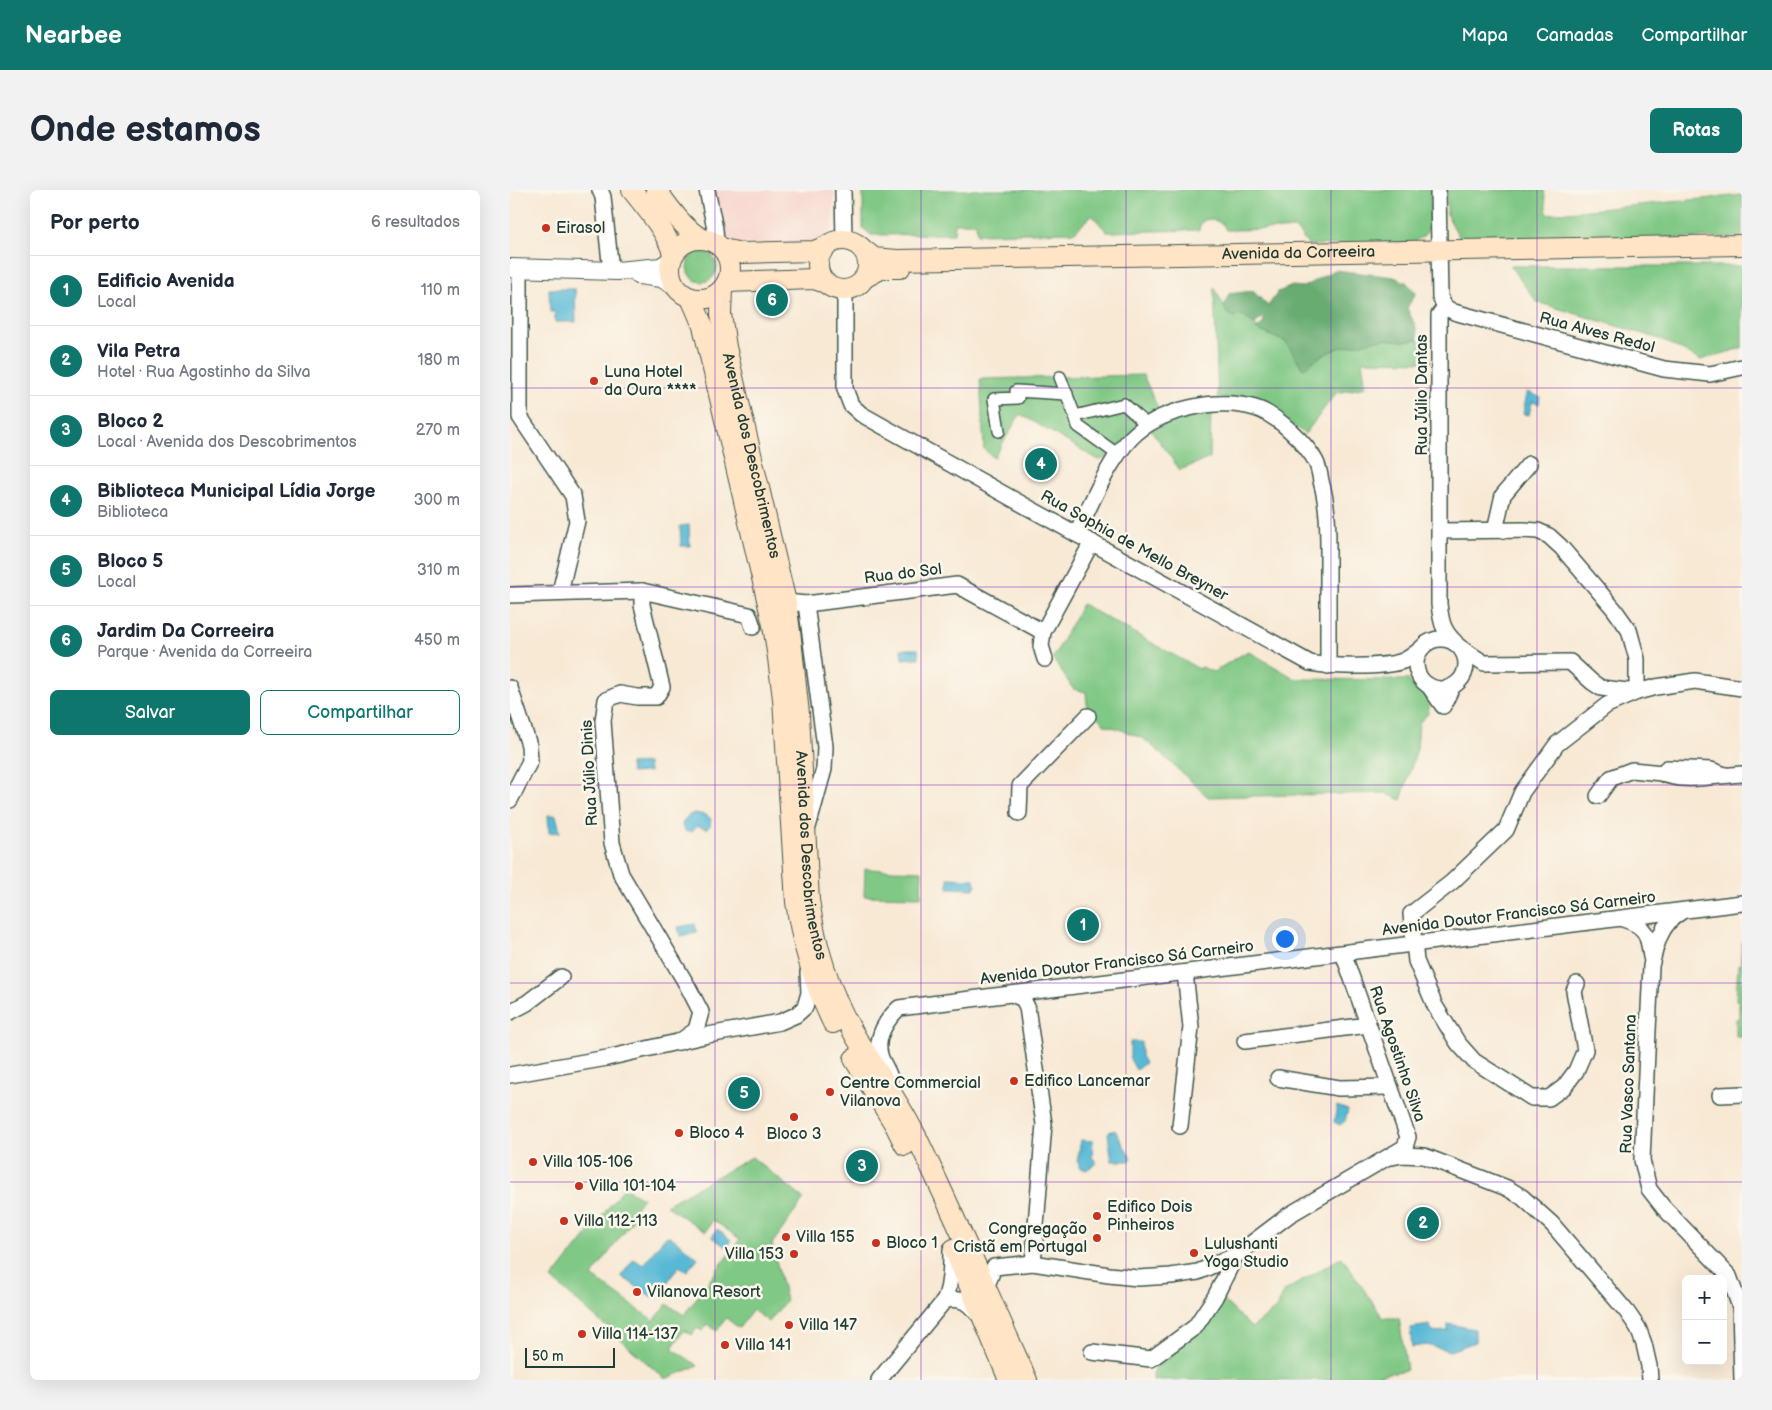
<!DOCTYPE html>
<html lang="pt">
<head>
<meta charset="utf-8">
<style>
  :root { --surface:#fff; --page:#f2f2f3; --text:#1f2937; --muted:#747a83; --line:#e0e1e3; --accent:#0f766e }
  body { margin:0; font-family:"Balsamiq Sans",sans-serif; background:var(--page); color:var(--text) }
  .controls { position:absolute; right:15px; bottom:15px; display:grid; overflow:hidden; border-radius:8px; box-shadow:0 5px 20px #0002 }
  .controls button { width:45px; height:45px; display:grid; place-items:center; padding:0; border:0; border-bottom:1px solid var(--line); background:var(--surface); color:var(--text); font:25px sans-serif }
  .scale { position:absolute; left:15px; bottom:12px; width:90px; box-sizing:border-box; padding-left:5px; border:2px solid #1f3d34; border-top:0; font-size:14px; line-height:18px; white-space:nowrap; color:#1f3d34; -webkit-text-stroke:4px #fbf7ec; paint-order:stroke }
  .you { position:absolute; left:774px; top:748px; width:18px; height:18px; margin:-12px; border:4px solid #fff; border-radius:50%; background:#1a73e8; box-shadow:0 0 0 8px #1a73e833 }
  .badge { display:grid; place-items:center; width:32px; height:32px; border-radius:50%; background:var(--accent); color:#fff; font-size:16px; font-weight:700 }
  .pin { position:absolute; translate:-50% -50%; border:2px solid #fff; box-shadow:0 1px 5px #0006 }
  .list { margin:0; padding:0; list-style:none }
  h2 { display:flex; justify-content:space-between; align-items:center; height:65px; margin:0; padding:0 20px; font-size:21px }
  h2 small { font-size:16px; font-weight:400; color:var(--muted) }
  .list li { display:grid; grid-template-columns:32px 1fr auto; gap:15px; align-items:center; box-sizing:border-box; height:70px; padding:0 20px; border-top:1px solid var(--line) }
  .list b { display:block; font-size:19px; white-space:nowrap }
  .list p { margin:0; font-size:16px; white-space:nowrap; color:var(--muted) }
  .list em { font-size:16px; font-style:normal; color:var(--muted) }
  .actions { display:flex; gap:10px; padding:15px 20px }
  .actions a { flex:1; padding:11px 0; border:1px solid var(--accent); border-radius:8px; text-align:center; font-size:18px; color:var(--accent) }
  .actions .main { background:var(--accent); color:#fff }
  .map { position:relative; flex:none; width:1232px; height:1190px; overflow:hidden; border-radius:8px }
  header { display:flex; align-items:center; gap:30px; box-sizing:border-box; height:70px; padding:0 25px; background:var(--accent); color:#fff }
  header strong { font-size:24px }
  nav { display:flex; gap:28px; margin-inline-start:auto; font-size:18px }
  .intro { display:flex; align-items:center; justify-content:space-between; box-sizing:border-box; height:120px; padding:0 30px }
  h1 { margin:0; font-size:35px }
  .button { padding:12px 22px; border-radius:8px; background:var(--accent); color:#fff; font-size:18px; font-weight:700 }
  main { display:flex; gap:30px; padding:0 30px }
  aside { flex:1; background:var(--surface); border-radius:8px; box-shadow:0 5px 20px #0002 }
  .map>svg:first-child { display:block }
  .built { fill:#f7d1c9 }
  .green { fill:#80c885; stroke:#50825c }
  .forest { fill:#68ac72; stroke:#447453 }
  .water { fill:#58b9d6; stroke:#3c7b85 }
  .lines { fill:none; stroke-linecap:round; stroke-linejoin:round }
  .pedestrian-casing { stroke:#40574c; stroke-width:14 }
  .minor-casing { stroke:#40574c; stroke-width:18 }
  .tertiary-casing { stroke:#40574c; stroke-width:20 }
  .secondary-casing { stroke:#40574c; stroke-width:22 }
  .pedestrian { stroke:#fff; stroke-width:11 }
  .minor { stroke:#fff; stroke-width:15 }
  .tertiary { stroke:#fff; stroke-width:18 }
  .secondary { stroke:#ffe4c6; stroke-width:20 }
  .grid { fill:none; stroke:#7b2cbf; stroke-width:1; stroke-opacity:0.55 }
  .poi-dot { fill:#c8321e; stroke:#fbf7ec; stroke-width:2 }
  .labels { text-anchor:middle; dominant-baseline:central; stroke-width:5; stroke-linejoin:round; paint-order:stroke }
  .poi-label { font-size:16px; fill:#1f3d34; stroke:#fbf7ec; text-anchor:start }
  .street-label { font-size:16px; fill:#1f3d34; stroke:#fbf7ec }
</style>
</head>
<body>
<header>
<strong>Nearbee</strong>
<nav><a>Mapa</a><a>Camadas</a><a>Compartilhar</a></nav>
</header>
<div class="intro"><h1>Onde estamos</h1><a class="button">Rotas</a></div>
<main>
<aside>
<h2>Por perto<small>6 resultados</small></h2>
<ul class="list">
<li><span class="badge">1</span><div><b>Edificio Avenida</b><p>Local</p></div><em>110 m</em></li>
<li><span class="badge">2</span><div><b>Vila Petra</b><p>Hotel · Rua Agostinho da Silva</p></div><em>180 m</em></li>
<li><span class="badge">3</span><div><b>Bloco 2</b><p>Local · Avenida dos Descobrimentos</p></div><em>270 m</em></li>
<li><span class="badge">4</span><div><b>Biblioteca Municipal Lídia Jorge</b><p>Biblioteca</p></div><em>300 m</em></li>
<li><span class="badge">5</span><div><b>Bloco 5</b><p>Local</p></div><em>310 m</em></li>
<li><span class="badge">6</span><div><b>Jardim Da Correeira</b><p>Parque · Avenida da Correeira</p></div><em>450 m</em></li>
</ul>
<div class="actions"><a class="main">Salvar</a><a>Compartilhar</a></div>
</aside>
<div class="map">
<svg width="1232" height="1190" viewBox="0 0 1232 1190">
  <rect width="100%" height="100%" fill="#fbf7ec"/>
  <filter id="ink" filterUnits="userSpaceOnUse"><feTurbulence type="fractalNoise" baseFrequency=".02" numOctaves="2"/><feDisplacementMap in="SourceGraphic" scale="10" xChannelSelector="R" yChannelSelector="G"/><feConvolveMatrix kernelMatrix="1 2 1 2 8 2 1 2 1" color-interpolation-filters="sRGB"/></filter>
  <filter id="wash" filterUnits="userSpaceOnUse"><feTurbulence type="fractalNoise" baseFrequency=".0096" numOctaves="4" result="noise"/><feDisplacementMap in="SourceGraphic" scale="20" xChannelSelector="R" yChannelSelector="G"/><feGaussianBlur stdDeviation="1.12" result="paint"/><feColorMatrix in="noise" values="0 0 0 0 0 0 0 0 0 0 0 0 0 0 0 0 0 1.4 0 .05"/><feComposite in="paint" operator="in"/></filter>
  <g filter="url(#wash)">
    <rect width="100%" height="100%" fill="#f8e9d5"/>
    <!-- built -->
    <path class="built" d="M203 0H325L322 40 305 54H225L213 45Z"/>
    <!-- green -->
    <g class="green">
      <path d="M353 0H920C920 9 922 32 918 40 915 47 905 51 899 54L798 55 786 39 716 40 713 34 702 29 694 30 690 35 689 40 597 42 582 25 565 42 467 44 466 33H445L444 44 361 45 353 38Z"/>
      <path d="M937 0H1034L1037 24 1232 5V47L952 52 937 25Z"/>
      <circle cx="192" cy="77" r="15"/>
      <path d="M1000 76H1232V158L1190 170 1153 150 1027 112Z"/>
      <path d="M704 97 717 122 732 126 745 134 746 139 776 152 793 179 812 165 829 158 873 149 894 151 908 149 922 172 852 171 856 197 826 203 795 244 751 212 708 207Z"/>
      <path d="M633 185 652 227 607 264 589 270 510 224 484 268 474 259 470 189Z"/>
      <path d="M701 220 700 268 670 280 641 240 681 223Z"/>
      <path d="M572 414 689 479 692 477 703 482 738 461 786 489 898 490 920 510 918 524 909 533 907 559 891 610 876 603 698 607 647 560 634 549 609 539 595 535 577 516 576 502 563 499 543 468Z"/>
      <path d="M355 679 412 681 411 707 354 706Z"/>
      <path d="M1232 751V847H1226V829L1229 828V812L1226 810 1228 774 1230 776Z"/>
      <path d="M242 967 294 1009 262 1054 276 1110 259 1132 243 1120 229 1138 216 1128 207 1141 197 1134 192 1141 187 1138 182 1145 174 1140 162 1158 188 1176 155 1189 42 1089 114 998 133 1008 121 1025 124 1028 82 1086 144 1131 157 1114 174 1125 230 1049 203 1030 195 1042 156 1015Z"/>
      <path d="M832 1067 873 1128H889L897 1180 867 1185 868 1190H643L644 1172 709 1106 742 1138 768 1117 773 1102Z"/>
    </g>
    <!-- forest -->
    <path class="forest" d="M825 80 884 87 896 92 906 103 897 118 906 137 908 149 894 151 873 149 829 158 812 165 793 179 776 152 746 139 754 133 753 127 745 134 732 126 724 127 716 122 714 116 719 104 743 101 758 116 768 102 782 96 793 97Z"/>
    <!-- water -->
    <g class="water">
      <path d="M39 99H65L66 132H45V122H40Z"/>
      <path d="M1017 202 1030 207 1029 214 1022 212 1019 225 1013 224Z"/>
      <path d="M179 335 180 356H171L170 336Z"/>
      <path d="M391 459H408L409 468 392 469Z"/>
      <path d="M138 573 139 582 121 583 120 574Z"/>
      <path d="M185 623 196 625 201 629 200 636 197 639 187 636 183 641 176 642 172 635C174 628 178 625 185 623Z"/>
      <path d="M38 625H46L50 642 39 643Z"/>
      <path d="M438 688 464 689 466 696H464V699L438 698Z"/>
      <path d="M185 734 187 743 170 746 168 737Z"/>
      <path d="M620 852H631V866L635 873 626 880 620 869Z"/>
      <path d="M827 916 838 920 835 931 830 935 824 932Z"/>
      <path d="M605 940 621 968 620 971H602L598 944 599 942Z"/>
      <path d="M571 950 583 951 582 967 587 973 576 980 569 977V973L567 972Z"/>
      <path d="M207 1039 221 1050 216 1057 202 1047Z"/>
      <path d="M160 1046 188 1068 177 1081 169 1076 147 1107H142L111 1086 124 1069 133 1075 155 1047Z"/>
      <path d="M938 1134 965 1139V1152L940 1161 917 1155 902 1157 900 1138 920 1135 922 1142 938 1141Z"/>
    </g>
  </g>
  <g filter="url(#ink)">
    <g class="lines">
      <!-- pedestrian casing -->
      <g class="pedestrian-casing">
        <g id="pedestrian">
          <path d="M550 187 565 226 614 214 637 235"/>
          <path d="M565 226 568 236 607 264"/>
          <path d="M489 241 484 209 508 208 506 201 557 204"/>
        </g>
      </g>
      <!-- minor casing -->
      <g class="minor-casing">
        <g id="minor">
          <path d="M90 0 93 7 101 81"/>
          <path d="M197 0 205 39 206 53"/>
          <path d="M333 0 334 50"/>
          <path d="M928 0 930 107 935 117 944 122 1154 179 1200 184 1232 177"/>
          <path d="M10 79V227L63 306 67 331 50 402"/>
          <path d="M335 100V199L341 215 351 224 501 308 800 473C820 477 874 478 893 471 900 468 906 463 912 458"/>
          <path d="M935 117 929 125V414C931 430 932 440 945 452"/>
          <path d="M985 340 993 305 1019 274"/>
          <path d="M930 341 1013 340 1028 341 1039 346 1051 357 1104 419 1119 440 1127 469V502L1097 515 1047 554 1012 602 996 640 942 692 901 724 906 771 925 816 948 853 964 871 1022 908H1039L1054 897 1066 881 1075 860 1064 801 1067 794"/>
          <path d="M566 344C582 313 597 273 621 248 649 219 707 207 745 218 766 224 797 254 806 272 809 278 810 285 811 291 819 319 818 348 818 377 818 410 818 443 818 476"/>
          <path d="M132 401V415L152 497 146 507H127L110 504 96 510 93 531 102 653 111 684 177 795 191 822 186 840 169 852"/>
          <path d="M0 405 132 401 239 425 243 437"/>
          <path d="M276 412 296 414 447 395 533 442"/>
          <path d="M296 414 315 557 314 579 298 637"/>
          <circle cx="931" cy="474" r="25"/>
          <path d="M951 458 974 473 1060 472 1082 492 1091 498 1127 502 1146 497 1185 491 1232 498"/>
          <path d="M535 469 531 456 533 442 582 352"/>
          <path d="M919 496 933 516 942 497"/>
          <path d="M0 498 19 555 20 571 0 610"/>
          <path d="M1215 585 1201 580 1157 578 1152 583C1172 594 1209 585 1232 584"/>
          <path d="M1088 606 1101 588 1122 580 1152 583"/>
          <path d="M509 623 510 596 578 526"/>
          <path d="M1171 722C1151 733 1146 754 1141 776L1132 970 1139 999 1153 1017 1219 1086 1230 1117 1232 1190"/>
          <path d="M1113 729C1136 736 1138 744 1141 767"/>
          <path d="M502 804 513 809 517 817 534 934 523 1073"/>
          <path d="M0 822 17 813 51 787"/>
          <path d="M735 851 858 835"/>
          <path d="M0 885 97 868 198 845 270 832 286 825 295 817 299 803 298 782"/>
          <path d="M380 888C378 880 372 873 370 865 365 847 377 829 389 818L1232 713"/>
          <path d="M768 888 829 898 880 897"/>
          <path d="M1210 905 1232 904"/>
          <path d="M670 936 681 837 675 783"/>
          <path d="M882 967 892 965 914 966 997 998 1012 1007 1042 1034 1117 1122 1128 1138 1134 1154 1139 1176 1140 1190"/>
          <path d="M476 1098 484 1077 523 1073 599 1085 628 1088 661 1086 688 1082 726 1065 779 1025 895 957 898 947 833 763"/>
          <path d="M435 1110C454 1108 457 1112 469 1125"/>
          <path d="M582 1162 641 1169 685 1137 705 1107 726 1065"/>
          <path d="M369 1190 435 1110C441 1093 441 1077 441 1059"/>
        </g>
      </g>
      <!-- tertiary casing -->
      <g class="tertiary-casing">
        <g id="tertiary">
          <path d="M0 78 107 81 151 77 161 70"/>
          <path d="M129 85 151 88 164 95"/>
        </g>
      </g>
      <!-- secondary casing -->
      <g class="secondary-casing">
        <g id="secondary">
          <path d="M122 0C136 18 158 43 163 64"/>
          <path d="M146 0C160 17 171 37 191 48"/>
          <circle cx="190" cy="79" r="30"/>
          <circle cx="333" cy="75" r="25"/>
          <path id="s1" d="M349 56 364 68 387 70 1232 55"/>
          <path d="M213 59 231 63 304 61 317 56"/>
          <path d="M354 88 373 78H390"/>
          <path d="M217 92 304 89 316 93"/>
          <path id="s2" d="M212 99 211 124 216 157 264 362 276 412 281 449 289 524 299 710C306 758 321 807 347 849 367 881 389 912 406 946 445 1026 480 1108 517 1190"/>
          <path d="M181 108 193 136 263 435 268 468 273 509 286 712C292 755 304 794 323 833"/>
          <path d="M344 869 385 935 395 955"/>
          <path d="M444 1059 499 1190"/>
        </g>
      </g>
      <!-- pedestrian -->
      <use href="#pedestrian" class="pedestrian"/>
      <!-- minor -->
      <use href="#minor" class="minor"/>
      <!-- tertiary -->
      <use href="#tertiary" class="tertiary"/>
      <!-- secondary -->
      <use href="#secondary" class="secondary"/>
    </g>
  </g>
  <!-- grid -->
  <path class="grid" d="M205 0V1190M411 0V1190M616 0V1190M821 0V1190M1027 0V1190M0 198H1232M0 397H1232M0 595H1232M0 793H1232M0 992H1232"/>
  <!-- markers -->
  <g class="poi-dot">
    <circle cx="36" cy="38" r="5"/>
    <circle cx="84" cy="191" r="5"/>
    <circle cx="504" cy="891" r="5"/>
    <circle cx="320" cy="902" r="5"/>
    <circle cx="284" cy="927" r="5"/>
    <circle cx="169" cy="943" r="5"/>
    <circle cx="23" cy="972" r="5"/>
    <circle cx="69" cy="996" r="5"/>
    <circle cx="587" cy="1026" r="5"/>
    <circle cx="54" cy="1031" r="5"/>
    <circle cx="276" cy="1047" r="5"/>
    <circle cx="587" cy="1048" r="5"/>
    <circle cx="366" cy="1053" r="5"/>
    <circle cx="684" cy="1063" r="5"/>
    <circle cx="284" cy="1064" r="5"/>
    <circle cx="127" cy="1102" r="5"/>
    <circle cx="279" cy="1135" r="5"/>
    <circle cx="72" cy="1144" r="5"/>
    <circle cx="215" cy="1155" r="5"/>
  </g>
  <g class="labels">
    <!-- poi labels -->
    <g class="poi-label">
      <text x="46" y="38">Eirasol</text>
      <text x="94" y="182">Luna Hotel<tspan x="94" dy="18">da Oura ****</tspan></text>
      <text x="514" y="891">Edifico Lancemar</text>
      <text x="330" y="893">Centre Commercial<tspan x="330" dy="18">Vilanova</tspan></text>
      <text x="179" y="943">Bloco 4</text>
      <text x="284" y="944" text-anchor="middle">Bloco 3</text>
      <text x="33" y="972">Villa 105-106</text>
      <text x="79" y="996">Villa 101-104</text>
      <text x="597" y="1017">Edifico Dois<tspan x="597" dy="18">Pinheiros</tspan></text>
      <text x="64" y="1031">Villa 112-113</text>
      <text x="577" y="1039" text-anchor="end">Congregação<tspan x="577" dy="18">Cristã em Portugal</tspan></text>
      <text x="286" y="1047">Villa 155</text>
      <text x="376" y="1053">Bloco 1</text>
      <text x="694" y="1054">Lulushanti<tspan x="694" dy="18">Yoga Studio</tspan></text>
      <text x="274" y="1064" text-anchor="end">Villa 153</text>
      <text x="137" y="1102">Vilanova Resort</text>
      <text x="289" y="1135">Villa 147</text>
      <text x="82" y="1144">Villa 114-137</text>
      <text x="225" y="1155">Villa 141</text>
    </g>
    <!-- street labels -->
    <g class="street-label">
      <text stroke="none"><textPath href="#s1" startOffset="444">Avenida da Correeira</textPath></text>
      <text transform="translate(1087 143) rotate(15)">Rua Alves Redol</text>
      <text transform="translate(912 205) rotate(-90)">Rua Júlio Dantas</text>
      <text stroke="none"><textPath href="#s2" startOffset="170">Avenida dos Descobrimentos</textPath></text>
      <text transform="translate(624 356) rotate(29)">Rua Sophia de Mello Breyner</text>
      <text transform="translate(393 384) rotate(-7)">Rua do Sol</text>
      <text transform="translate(80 583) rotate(-93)">Rua Júlio Dinis</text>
      <text stroke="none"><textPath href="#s2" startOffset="575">Avenida dos Descobrimentos</textPath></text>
      <text transform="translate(1009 724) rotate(-7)">Avenida Doutor Francisco Sá Carneiro</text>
      <text transform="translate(607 773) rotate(-7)">Avenida Doutor Francisco Sá Carneiro</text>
      <text transform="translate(887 864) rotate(71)">Rua Agostinho Silva</text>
      <text transform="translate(1119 894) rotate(-88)">Rua Vasco Santana</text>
    </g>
  </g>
</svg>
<div class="controls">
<button>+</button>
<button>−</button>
</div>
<div class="scale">50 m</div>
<div class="you"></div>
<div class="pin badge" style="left:573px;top:735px">1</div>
<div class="pin badge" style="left:913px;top:1033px">2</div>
<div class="pin badge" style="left:352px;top:976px">3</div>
<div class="pin badge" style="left:531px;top:274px">4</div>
<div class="pin badge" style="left:234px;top:903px">5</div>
<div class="pin badge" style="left:262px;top:110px">6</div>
</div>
</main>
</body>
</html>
